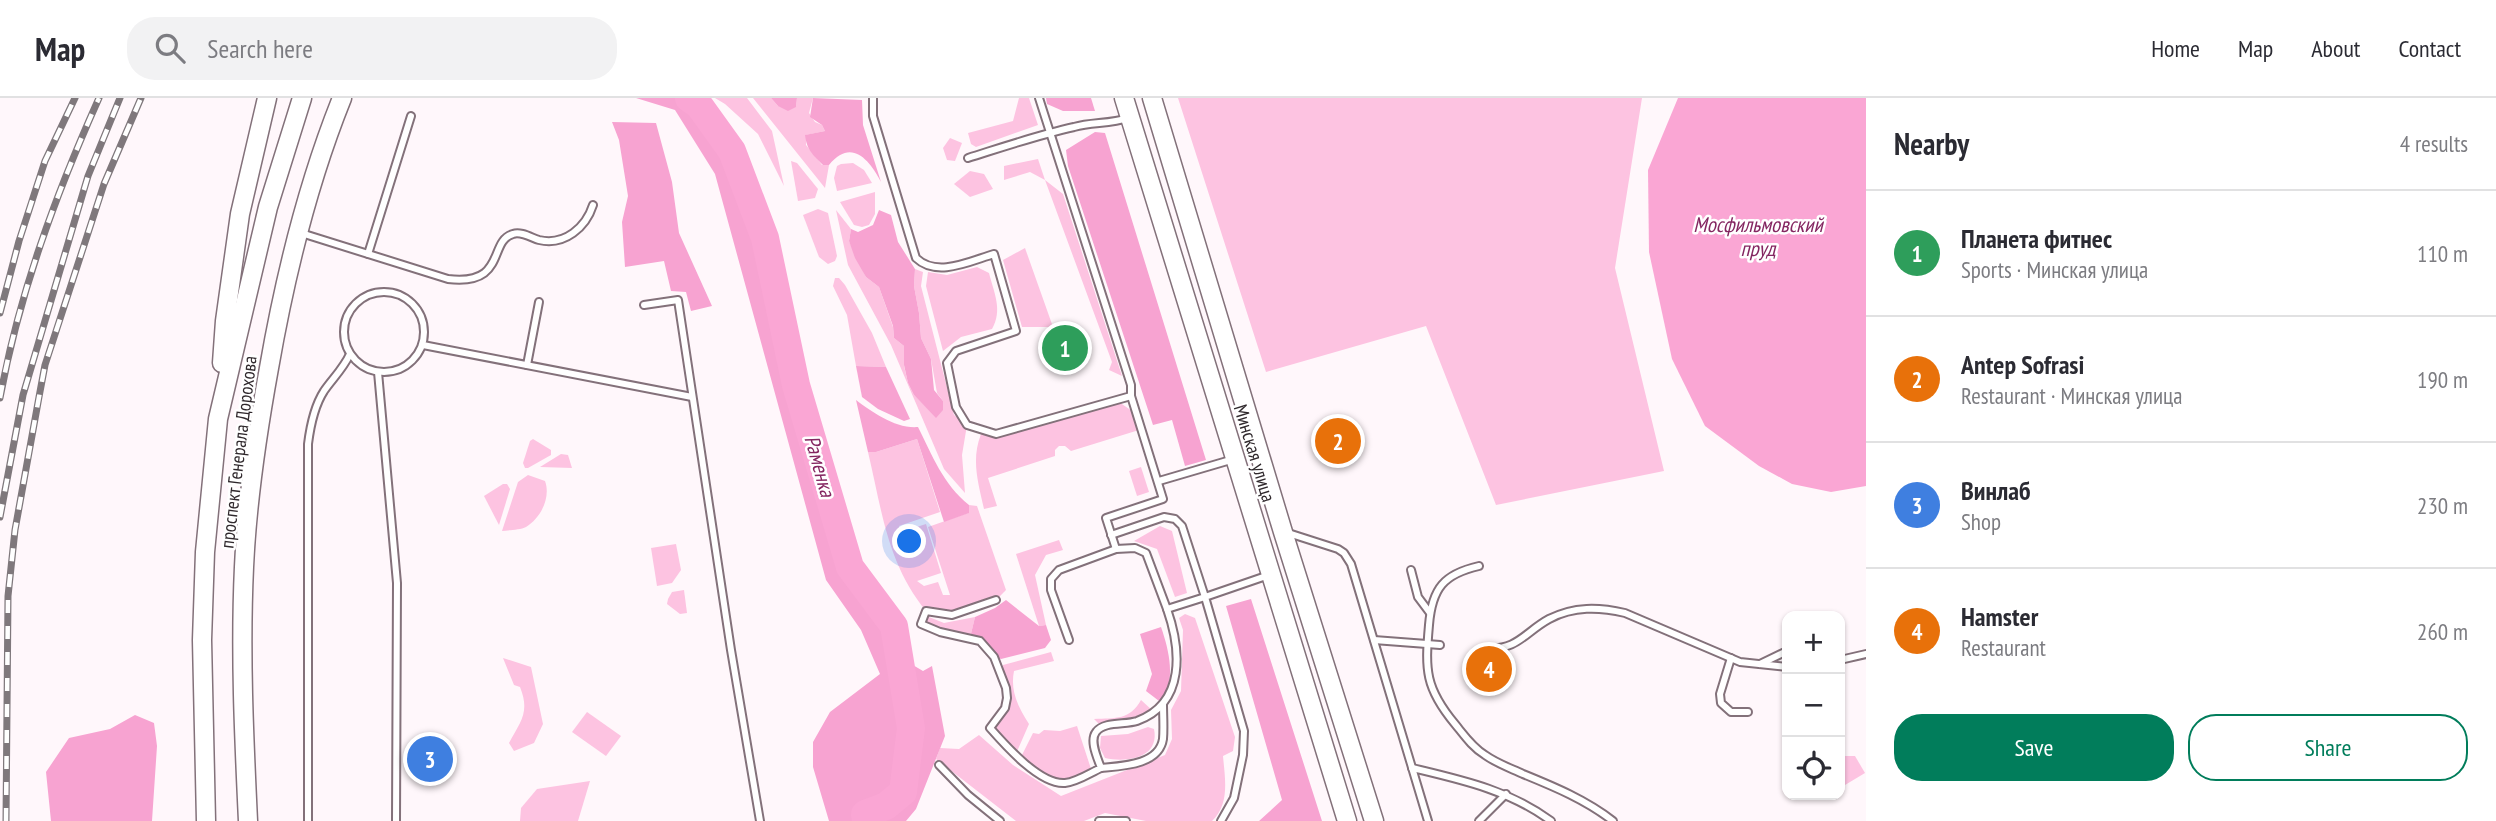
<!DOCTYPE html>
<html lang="en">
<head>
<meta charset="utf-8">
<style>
  :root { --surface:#fff; --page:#f2f2f3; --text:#2b2b33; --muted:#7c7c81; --line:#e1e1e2; --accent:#017d5b }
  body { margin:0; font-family:"PT Sans Narrow",sans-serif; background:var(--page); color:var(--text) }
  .controls { position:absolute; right:21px; bottom:21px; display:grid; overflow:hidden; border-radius:14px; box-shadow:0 2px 5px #0004 }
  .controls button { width:63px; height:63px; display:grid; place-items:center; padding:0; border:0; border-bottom:2px solid var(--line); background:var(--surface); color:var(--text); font:35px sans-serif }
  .you { position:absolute; left:910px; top:444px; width:24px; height:24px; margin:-18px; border:5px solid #fff; border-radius:50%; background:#1a73e8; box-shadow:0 0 0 10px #1a73e833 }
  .badge { display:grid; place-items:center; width:46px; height:46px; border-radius:50%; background:var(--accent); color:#fff; font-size:23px; font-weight:700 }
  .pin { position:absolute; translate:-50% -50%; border:4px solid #fff; box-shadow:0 2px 7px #0006 }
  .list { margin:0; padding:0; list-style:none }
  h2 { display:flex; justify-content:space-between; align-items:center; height:91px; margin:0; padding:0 28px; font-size:30px }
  h2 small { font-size:23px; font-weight:400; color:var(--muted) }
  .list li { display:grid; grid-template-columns:46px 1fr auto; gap:21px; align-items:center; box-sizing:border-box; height:126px; padding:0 28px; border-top:2px solid var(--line) }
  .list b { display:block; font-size:26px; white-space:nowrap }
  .list p { margin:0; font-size:23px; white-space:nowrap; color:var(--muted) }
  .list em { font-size:23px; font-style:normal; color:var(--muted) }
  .actions { display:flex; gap:14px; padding:21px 28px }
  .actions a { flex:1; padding:16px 0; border:2px solid var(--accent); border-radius:28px; text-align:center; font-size:24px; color:var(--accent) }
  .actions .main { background:var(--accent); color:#fff }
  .icon { flex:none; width:38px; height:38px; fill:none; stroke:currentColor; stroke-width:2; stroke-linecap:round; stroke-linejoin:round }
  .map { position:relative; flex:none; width:1866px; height:723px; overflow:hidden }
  header { display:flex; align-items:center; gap:42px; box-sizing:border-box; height:98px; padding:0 35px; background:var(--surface); border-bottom:2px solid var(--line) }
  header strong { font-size:33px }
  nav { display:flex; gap:38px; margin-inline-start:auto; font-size:24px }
  .search { width:490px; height:63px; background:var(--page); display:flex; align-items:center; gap:18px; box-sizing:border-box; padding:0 24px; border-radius:28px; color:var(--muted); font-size:26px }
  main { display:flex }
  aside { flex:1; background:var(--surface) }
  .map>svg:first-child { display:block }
  .green { fill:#fdc3e1 }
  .forest { fill:#f7a3d1 }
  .water { fill:#faa6d4 }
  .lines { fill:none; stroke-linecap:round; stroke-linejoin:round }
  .river { stroke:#faa6d4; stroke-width:28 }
  .lane-casing { stroke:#83717a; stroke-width:10 }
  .secondary-casing { stroke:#83717a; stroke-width:21 }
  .lane { stroke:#fff; stroke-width:6 }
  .secondary { stroke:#fff; stroke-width:18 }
  .rail-casing { stroke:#7f787c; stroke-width:7 }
  .rail { stroke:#fff; stroke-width:4.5; stroke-dasharray:13; stroke-linecap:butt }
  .labels { text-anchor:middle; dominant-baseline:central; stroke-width:5; stroke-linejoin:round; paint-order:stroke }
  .street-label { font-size:19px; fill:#30292d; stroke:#fff }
  .water-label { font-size:21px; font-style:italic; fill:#842661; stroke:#fff }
</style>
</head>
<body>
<header>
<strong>Map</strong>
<div class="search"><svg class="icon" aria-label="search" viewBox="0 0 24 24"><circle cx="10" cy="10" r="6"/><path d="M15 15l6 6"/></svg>Search here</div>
<nav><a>Home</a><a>Map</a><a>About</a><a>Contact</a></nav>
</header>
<main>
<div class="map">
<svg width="1866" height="723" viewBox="0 0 1866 723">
  <rect width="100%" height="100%" fill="#fff7fb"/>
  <!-- green -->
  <g class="green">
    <path d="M715 0H747L772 33 784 88 758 36 725 6Z"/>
    <path d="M753 0H771L778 8 796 9 797 0H813L809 15 815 24 822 27 825 33 806 37V47L822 67H829L825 90Z"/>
    <path d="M1019 0H1029L1038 27 976 49 971 46 968 35 1013 23Z"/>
    <path d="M1178 0H1642L1615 170 1664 373 1496 407 1426 228 1266 274Z"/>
    <path d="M950 40 962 45 955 63 947 62 943 50Z"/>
    <path d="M1038 61 1045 82 1063 96 1122 278 1109 272 1112 264 1045 82 1030 74 1004 82V68Z"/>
    <path d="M791 63 797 65 818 91 815 100 798 103Z"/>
    <path d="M853 65 864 72 872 85 837 93 834 80 837 68 841 66Z"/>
    <path d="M970 73 984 76 993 91 970 99 954 86Z"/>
    <path d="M875 94V116L869 127 862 129 854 127 840 104Z"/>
    <path d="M818 111 828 115 837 158 835 163 828 166 819 159 803 117Z"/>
    <path d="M836 112 851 131 849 143 866 179 879 189 893 229 894 240 904 248V268L908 285 914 297 936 319 943 303 937 295 931 261 921 240 919 215 914 188 915 171 923 174 921 188 954 317 967 327 962 357 965 395 944 371 891 247 848 167Z"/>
    <path d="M1025 150 1053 229H1022L1003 162Z"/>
    <path d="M977 169 989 175C994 195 1003 212 992 231L961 239 943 253 926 188 928 174 947 177Z"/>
    <path d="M835 180H839L845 187 872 235 886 269 856 268 847 217 833 188Z"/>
    <path d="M1119 304 1132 313 1139 332 1071 353 1065 348H1059L1055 352V358L988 380 997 408 984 411C978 384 971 362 981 336L996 339Z"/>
    <path d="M533 341 551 352V357L528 370H525L523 365 530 343Z"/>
    <path d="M917 341 940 414 899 428 901 434 926 426 941 475 917 483 924 488 938 484 943 497H950L928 429 968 415 969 407 977 408 1006 492 996 502 952 517 926 513C887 465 882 413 868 354H876Z"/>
    <path d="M561 356 568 357 572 370 540 369Z"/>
    <path d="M1141 369 1149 394 1137 398 1129 373Z"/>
    <path d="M528 377 545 383C551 399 541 420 526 429 520 432 509 432 502 433L518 384Z"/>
    <path d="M503 386H507L510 391 499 427 484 398Z"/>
    <path d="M1160 428 1172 433 1187 495 1175 499 1157 451 1134 443Z"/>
    <path d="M1059 442 1063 452 1046 457 1035 477 1046 527 1039 528 1016 456Z"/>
    <path d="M676 446 681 472 672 485 657 488 651 450Z"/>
    <path d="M684 492 687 515 680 516 667 506 668 501 672 494Z"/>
    <path d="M1185 516 1195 520 1235 639 1233 653 1223 658C1225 681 1230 706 1212 723H1146L1105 715 1084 723H1016L936 661 940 650 959 651 979 637 1013 667 1061 698 1165 657 1172 641 1171 612 1181 593 1183 532 1179 520Z"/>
    <path d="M924 517 944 525 975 519 970 540 921 526Z"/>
    <path d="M1051 554 1054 563 1014 573C1010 593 1018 609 1029 626L1015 658 990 630C997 623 1006 612 1007 601 1008 588 1000 581 1003 567Z"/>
    <path d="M503 560 531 569 543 626 534 645 514 653 509 645C521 623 530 614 520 589L514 587Z"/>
    <path d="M1141 602 1153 613 1138 623 1102 629 1094 621C1116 620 1130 622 1141 602Z"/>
    <path d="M587 614 621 638 606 658 572 634Z"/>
    <path d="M1077 628 1092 674C1055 690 1051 681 1019 663L1033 635 1039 636 1044 632 1060 633Z"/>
    <path d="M1148 629 1154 631C1160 660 1127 665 1105 660L1100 650 1101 638 1128 636Z"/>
    <path d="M1840 658H1855L1865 675 1840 690Z"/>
    <path d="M590 683 578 723H520L521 710 537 691Z"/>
  </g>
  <!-- forest -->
  <g class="forest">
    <path d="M636 0H689L699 7 732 53 765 140 796 287 850 469 894 528 901 560 923 573 932 568 945 638 916 711 906 723H829L813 669V644L830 614 880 576 861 532 826 482 715 76 675 12Z"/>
    <path d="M771 0H797L796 9 788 13 778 8Z"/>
    <path d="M813 0 862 2 863 27 881 84C869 61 851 40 829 67H823C812 56 807 52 805 37L825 33 822 27 810 19Z"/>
    <path d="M1046 0H1091L1095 13H1063L1047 6Z"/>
    <path d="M612 24 656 25 672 84 679 135 712 208 691 213 686 194 671 193 664 163 625 169 622 124 628 98 619 42Z"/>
    <path d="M1095 34 1105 35 1206 362 1185 368 1172 322 1153 327 1068 68 1066 52Z"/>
    <path d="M879 112 891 117 898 144 915 171 914 188 919 215 921 240 931 261 934 292 943 303V312L936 320 914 297 908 285 904 267V248L894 240 893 228 879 189 866 179 855 160 849 143 851 131 858 134 873 127Z"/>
    <path d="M856 268 886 269 910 321 904 323 878 311 862 299Z"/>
    <path d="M856 302C872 314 896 331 918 329 932 357 943 386 969 407V415L944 424 917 341 876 354H868Z"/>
    <path d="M1251 501 1322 723H1259L1282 702 1226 508Z"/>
    <path d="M1006 502 1039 528 1046 527 1051 542 1045 550 1001 561C988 558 984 545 970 540L975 519 995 510Z"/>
    <path d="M1161 529C1170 555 1175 580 1163 606L1146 593 1152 576 1140 536Z"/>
    <path d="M135 617 154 625 157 648 152 723H51L46 674 69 640 110 631Z"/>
  </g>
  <!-- water -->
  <path class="water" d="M1678 0H1866V388L1831 394 1792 386 1759 368 1705 328 1672 261 1649 154 1648 72Z"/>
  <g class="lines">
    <!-- river -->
    <path class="river" d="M689 0 699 7 732 53 765 140 796 287 850 469 894 528 911 630 903 694 886 708 865 716 866 723"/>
    <!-- lane casing -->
    <g class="lane-casing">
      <g id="lane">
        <path d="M873 0V18L916 160C937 180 970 163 994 156L1016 233 956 253 947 265 956 309 967 327 996 336 1131 298V287L1039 0"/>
        <path d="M968 60C1003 49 1038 37 1074 29 1092 24 1110 26 1128 20"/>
        <path d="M301 135 448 181C507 188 488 143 513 136 521 133 532 140 539 142 565 148 586 129 593 107"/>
        <path d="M368 156 411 18"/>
        <circle cx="384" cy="234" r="40"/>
        <path d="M644 207 678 202 731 552 760 723"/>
        <path d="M423 247 692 299"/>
        <path d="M527 267 539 204"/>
        <path d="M378 274 397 485 396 723"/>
        <path d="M1159 383 1234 361"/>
        <path d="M1285 434 1338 451 1344 455 1351 466 1428 723"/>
        <path d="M1116 451 1106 420 1163 401 1131 298"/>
        <path d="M1479 468C1444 476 1432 490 1429 527 1425 572 1425 590 1455 626 1464 637 1472 649 1485 657 1496 665 1510 670 1523 676 1555 689 1586 702 1613 723"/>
        <path d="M1411 472 1418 499 1430 515"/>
        <path d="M996 502 952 517 926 513 921 526 940 534 980 543 994 559 1006 590 1007 600 1005 610 990 630C1005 647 1040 687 1065 685 1077 684 1090 675 1101 670 1098 661 1089 643 1096 634 1104 623 1125 627 1137 623 1186 605 1181 551 1167 511L1205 499 1182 428 1175 421 1164 419 1111 437"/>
        <path d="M1069 542 1051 492V481L1059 472 1116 451 1135 450 1146 455 1167 511"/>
        <path d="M1374 542 1440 547"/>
        <path d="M1486 550C1517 553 1525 534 1549 521 1574 508 1599 509 1625 515L1740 564 1787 569"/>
        <path d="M1731 560 1720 596 1721 605 1731 614H1748"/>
        <path d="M1840 562 1866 556"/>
        <path d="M1760 566 1787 553"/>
        <path d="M939 667 968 697 1000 723"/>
        <path d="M1101 670C1122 668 1159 667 1163 641 1164 630 1163 617 1163 606"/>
        <path d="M1412 670C1462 682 1509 692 1551 723"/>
        <path d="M308 723V346C310 330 315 307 324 293 333 280 343 271 350 256"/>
        <path d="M1099 723H1126"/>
        <path d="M1221 723 1234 700 1243 657 1244 633 1205 499 1269 477"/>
        <path d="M1479 723 1506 696"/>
      </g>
    </g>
    <!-- secondary casing -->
    <g class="secondary-casing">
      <g id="secondary">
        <path d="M1124 0 1347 723"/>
        <path d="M1152 0 1283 434 1374 723"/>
        <path d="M222 265 225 223 240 116 267 0"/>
        <path d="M206 723 202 542 205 454 218 321 268 109 302 0"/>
        <path d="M248 723C244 639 240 554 244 469 247 403 257 336 269 270 285 178 307 87 342 0"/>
      </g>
    </g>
    <!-- lane -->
    <use href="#lane" class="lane"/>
    <!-- secondary -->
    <use href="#secondary" class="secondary"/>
    <!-- rail casing -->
    <g class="rail-casing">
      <g id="rail">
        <path d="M0 215 19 143 45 63 75 0"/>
        <path d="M0 300C19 195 56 96 99 0"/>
        <path d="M0 419 23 297 88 78 120 0"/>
        <path d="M6 723 8 498 15 432 39 299 45 267 104 86 141 0"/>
      </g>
    </g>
    <!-- rail -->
    <use href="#rail" class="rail"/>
  </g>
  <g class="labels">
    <!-- street labels -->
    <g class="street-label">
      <text transform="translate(238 354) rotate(-83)">проспект Генерала Дорохова</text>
      <text transform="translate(1255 355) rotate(73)">Минская улица</text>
    </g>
    <!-- water labels -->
    <g class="water-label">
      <text x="1758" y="126">Мосфильмовский<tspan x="1758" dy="24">пруд</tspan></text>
      <text transform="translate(820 368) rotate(74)">Раменка</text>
    </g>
  </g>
</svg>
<div class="controls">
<button>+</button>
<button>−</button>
<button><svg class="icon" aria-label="locate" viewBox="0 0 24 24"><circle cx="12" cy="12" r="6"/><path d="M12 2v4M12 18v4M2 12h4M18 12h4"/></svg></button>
</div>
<div class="you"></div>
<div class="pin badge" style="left:1065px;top:250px;background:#2e9e5b">1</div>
<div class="pin badge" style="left:1338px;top:343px;background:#e8710a">2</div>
<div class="pin badge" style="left:430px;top:661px;background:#3f7fe0">3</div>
<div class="pin badge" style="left:1489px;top:571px;background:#e8710a">4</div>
</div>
<aside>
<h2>Nearby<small>4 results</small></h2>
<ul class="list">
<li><span class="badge" style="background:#2e9e5b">1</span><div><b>Планета фитнес</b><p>Sports · Минская улица</p></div><em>110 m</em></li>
<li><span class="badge" style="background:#e8710a">2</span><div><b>Antep Sofrasi</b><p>Restaurant · Минская улица</p></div><em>190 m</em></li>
<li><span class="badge" style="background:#3f7fe0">3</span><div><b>Винлаб</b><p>Shop</p></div><em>230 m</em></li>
<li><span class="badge" style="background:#e8710a">4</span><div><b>Hamster</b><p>Restaurant</p></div><em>260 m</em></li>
</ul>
<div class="actions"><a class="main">Save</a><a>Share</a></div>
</aside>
</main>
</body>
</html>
